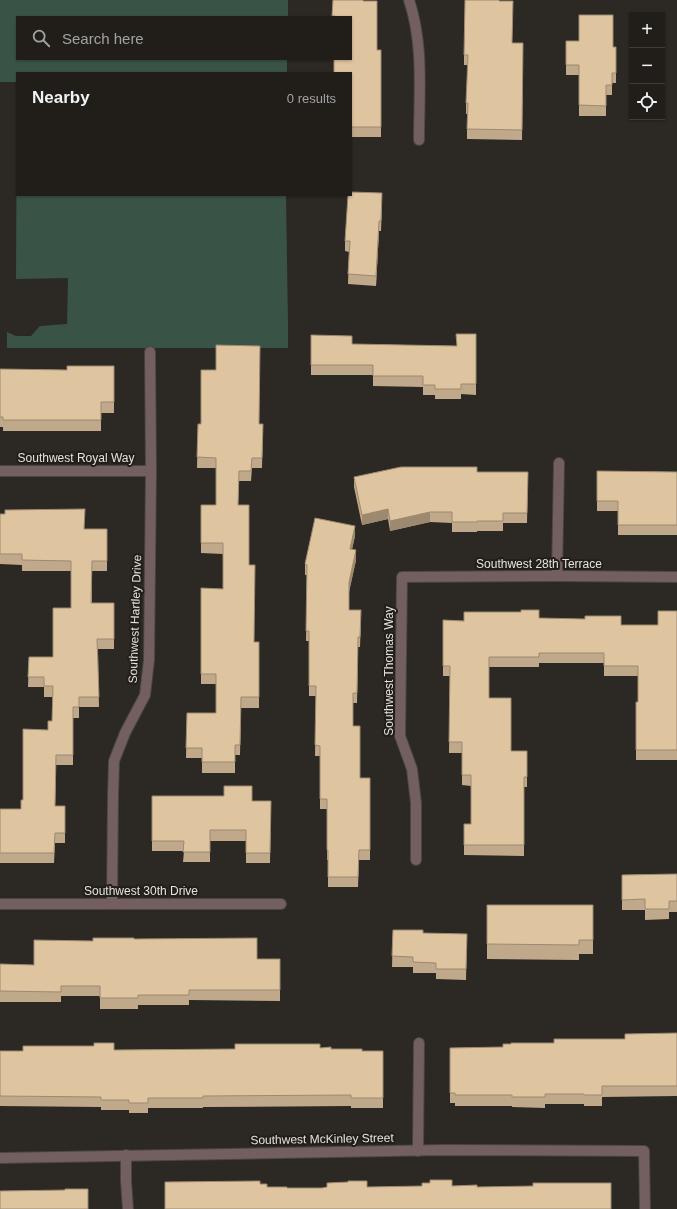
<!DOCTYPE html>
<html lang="en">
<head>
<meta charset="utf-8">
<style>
  :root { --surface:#211e1a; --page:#292723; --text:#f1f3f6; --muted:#a2a2a2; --line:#3e3c39 }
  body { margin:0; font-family:Helvetica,sans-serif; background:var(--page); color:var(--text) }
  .controls { position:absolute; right:12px; top:12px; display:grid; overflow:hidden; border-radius:0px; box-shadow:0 1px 3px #0004 }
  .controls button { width:36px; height:36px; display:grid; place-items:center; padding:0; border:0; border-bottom:1px solid var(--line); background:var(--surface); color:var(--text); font:20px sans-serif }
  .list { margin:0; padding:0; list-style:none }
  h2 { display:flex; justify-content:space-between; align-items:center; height:52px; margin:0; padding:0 16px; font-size:17px }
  h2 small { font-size:13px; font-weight:400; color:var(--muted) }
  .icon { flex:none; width:22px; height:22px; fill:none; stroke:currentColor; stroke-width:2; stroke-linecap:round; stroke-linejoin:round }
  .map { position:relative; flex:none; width:677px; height:1209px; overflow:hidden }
  .search { position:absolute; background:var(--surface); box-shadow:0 1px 3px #0004; left:16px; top:16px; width:336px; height:44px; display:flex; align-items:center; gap:10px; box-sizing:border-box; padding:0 14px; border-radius:0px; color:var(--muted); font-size:15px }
  .panel { position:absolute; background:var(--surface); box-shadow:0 1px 3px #0004; left:16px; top:72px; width:336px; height:124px; border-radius:0px }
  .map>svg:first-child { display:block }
  .green { fill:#395346 }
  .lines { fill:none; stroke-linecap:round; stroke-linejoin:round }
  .street-casing { stroke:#4a4641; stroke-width:12 }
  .street { stroke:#735f60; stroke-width:10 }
  .wall { fill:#c0a98a }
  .shaded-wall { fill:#9c8970 }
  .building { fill:#dfc4a0; stroke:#9c8970 }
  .labels { text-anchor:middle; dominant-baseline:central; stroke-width:4; stroke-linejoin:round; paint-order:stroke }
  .street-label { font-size:12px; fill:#e5e2df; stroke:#221e19 }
</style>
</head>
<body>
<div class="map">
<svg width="677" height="1209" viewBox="0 0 677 1209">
  <rect width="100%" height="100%" fill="#2c2823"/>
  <!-- green -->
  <path class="green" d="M0 0H288V17H17V59H287V73H17V195H286L288 324V348H7V332L16 336H31L40 326 67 324 68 278 16 279 17 82H0Z"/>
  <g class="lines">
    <!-- street casing -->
    <g class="street-casing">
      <g id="street">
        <path d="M409 0C424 45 419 93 419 140"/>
        <path d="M0 471H151"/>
        <path d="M557 576 559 463"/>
        <path d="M416 860V803L412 769 400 736 402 577 557 576 677 577"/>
        <path d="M0 904H281"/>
        <path d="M112 904 113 796 114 761 125 733 145 695 149 660 151 471 150 352"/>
        <path d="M418 1151 419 1043"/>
        <path d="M126 1155V1181L128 1209"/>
        <path d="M0 1158 443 1150 644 1151 645 1209"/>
      </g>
    </g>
    <!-- street -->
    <use href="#street" class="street"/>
  </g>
  <!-- wall -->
  <g class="wall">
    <path d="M333 0H363V1H377V50H381V137H351V73H334V59H351V17H332Z"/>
    <path d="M512 43H523L522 140 467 139V114H466V103L468 65H464V55Z"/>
    <path d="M613 47H616V83H612V95H606V116H579V75H566V65Z"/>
    <path d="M382 204 381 231H379L376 286 348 284 349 252 345 251V241Z"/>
    <path d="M476 334V395L461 394V399H435V395H423V387L373 386V375H311V335L352 344 456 346Z"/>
    <path d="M114 366V413H101V431H3V427H0V369L67 370Z"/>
    <path d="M198 424H263L262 468H252L251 481H239L238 505 249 565 254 642H259V708H241L240 755H235V773H202V758H186L187 713H216V684H201V588L223 589V554L201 553V505H216V468H197Z"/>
    <path d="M597 471 677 472V535H618V511H597Z"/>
    <path d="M477 472H528L527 523H503V531H477V532H452V523L430 522 390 531 388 519 362 525 354 487V477Z"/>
    <path d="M0 514 84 529H107V571H92V603H114V649H98L99 707H79V718H73V765H56L55 806H65V843H55L54 863H0V809H21L23 800 48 730 52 721 53 697H44V687H28L29 657H53L71 608V571H22V565L0 564Z"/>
    <path d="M355 536 352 549 356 560 349 592V610L361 620 360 647H358L357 703H353V726L360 778H370V860H359L358 887H328V860H327V809H320V756H315L316 696H309V641H306L307 575H305V564Z"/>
    <path d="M677 611V760H636V702H638V676H604V663H539V667H489V698L511 751H527V787H524V856L464 855V824H471V786L462 785V753H449L450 676H443V620L464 621 539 618 621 625H658Z"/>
    <path d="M152 796 252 801H271L270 863H246V841H210V862H183L184 851H152Z"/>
    <path d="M677 874V912H669V919L645 920V910H622V875Z"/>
    <path d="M487 905H593V954H579V960L487 959Z"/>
    <path d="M393 930 423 933 467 934 466 980 436 979V973H413V967H392Z"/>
    <path d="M134 939 257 959H280V1001L189 1000V1005H138V1009H100V996H61V1002H0V964L34 965 93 941Z"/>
    <path d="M677 1033V1096L602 1097V1106H584V1104H545V1108L512 1107V1106H455V1103H450V1048L503 1047 554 1043 625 1039Z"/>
    <path d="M320 1048 362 1051H383V1108H351V1106L203 1107V1108H148V1113H129V1110H101V1107L0 1106V1051H23L114 1050 235 1049Z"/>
  </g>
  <!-- shaded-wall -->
  <g class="shaded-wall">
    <path d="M379 221V231L376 286V276Z"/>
    <path d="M388 509V519L362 525V515Z"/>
    <path d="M430 512V522L390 531V521Z"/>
    <path d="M355 526V536L350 559V549Z"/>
    <path d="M356 550V560L349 592V582Z"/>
  </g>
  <!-- building -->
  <g class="building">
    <path d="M333 0H363V1H377V50H381V127H351V73H334V59H351V17H335V16H332Z"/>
    <path d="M465 0H499V1H513L512 43H523L522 130 467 129 468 103H466L468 55H464Z"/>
    <path d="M579 15H613V47H616V73H612V85H606V106L579 105V65H566V41H579Z"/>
    <path d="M351 192 382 193 381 221H379L376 276 348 274 350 241H345L348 195H351Z"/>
    <path d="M456 334H476V384H461V389H435V385H423V376H373V365H311V335L352 336V344L457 346Z"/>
    <path d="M216 345 260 346 259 424H263L262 458H252L251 471H239L238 505H249V565H255L254 642H259V697H241L240 745H235V762H202V748H186L187 713H216V674H201V588L223 589V543H201V505H216V458L197 457 198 424H201V370H216Z"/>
    <path d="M67 366H114V402H101V420H3V417H0V369L67 370Z"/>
    <path d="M401 467H477V472H528L527 513H503V521H477V522H452V512H430L390 521 388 509 362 515 354 477Z"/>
    <path d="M597 471 677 472V525H618V501H597Z"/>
    <path d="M85 509 84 529H107V561H92L91 603H114V639H97L99 697H79V707H73V755H56L55 806H65V833H55L54 853H0V809H21V800H23V729L48 730V721H52L53 686H44V677H28L29 657H53V608H71V561L22 560V554H0V514H5V510Z"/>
    <path d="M315 518 355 526 350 549 356 550 349 582V610H361L360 637H358L357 693H353V726H360V778H370V850H359L358 877H328V850H327V799H320V746L315 745 316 686H309V631H306L307 565 305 564Z"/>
    <path d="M521 610H539V618L585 619V616H621V625H658V611H677V750H636V702H638V666H604V653H539V657H489V698H511V751H527V777H524V845H464V824H471V775H462V742H449L450 666H443V620L464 621V612H521Z"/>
    <path d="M224 786H252V801H271L270 853H246V830H210V852H183L184 841H152V796H224Z"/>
    <path d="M677 874V901H669V909H645V899L622 900V875Z"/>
    <path d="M487 905H593V940H579V945L487 944Z"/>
    <path d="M393 930H423V933L467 934 466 969H436V963L413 962V957L392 956Z"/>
    <path d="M93 938H134V939L257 938V959H280V990H189V995H138V998H100V986H61V992L0 991V964L34 965V940L93 941Z"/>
    <path d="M677 1033V1086H602V1095H584V1094H545V1097H512V1095H455V1093H450V1048L503 1047V1044H511V1043H554V1039H625V1034Z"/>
    <path d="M94 1043H114V1050L235 1049V1044H320V1048L331 1047V1049H362V1051H383V1098H351V1095L203 1096V1098H148V1103H129V1100H101V1097L0 1096V1051H23V1046H94Z"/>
    <path d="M430 1180H452V1186L477 1185V1187L533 1186V1183H611V1209H165V1182L260 1181V1184H267V1187H287V1188H322L327 1187V1183L348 1182V1181H367V1187L422 1186V1183H430Z"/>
    <path d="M65 1189H88V1209H0V1191L65 1190Z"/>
  </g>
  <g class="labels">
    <!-- street labels -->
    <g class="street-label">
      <text x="76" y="458">Southwest Royal Way</text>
      <text x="539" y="564">Southwest 28th Terrace</text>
      <text transform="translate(135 619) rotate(-88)">Southwest Hartley Drive</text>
      <text transform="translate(389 671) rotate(-90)">Southwest Thomas Way</text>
      <text x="141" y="891">Southwest 30th Drive</text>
      <text transform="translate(322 1139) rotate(-1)">Southwest McKinley Street</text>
    </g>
  </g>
</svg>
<div class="controls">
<button>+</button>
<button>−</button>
<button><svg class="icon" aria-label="locate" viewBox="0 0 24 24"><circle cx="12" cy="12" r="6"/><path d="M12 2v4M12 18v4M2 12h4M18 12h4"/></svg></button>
</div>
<div class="search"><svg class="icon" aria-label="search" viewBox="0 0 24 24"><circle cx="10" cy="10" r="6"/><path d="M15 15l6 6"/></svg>Search here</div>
<section class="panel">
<h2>Nearby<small>0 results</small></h2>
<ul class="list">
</ul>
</section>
</div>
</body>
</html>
